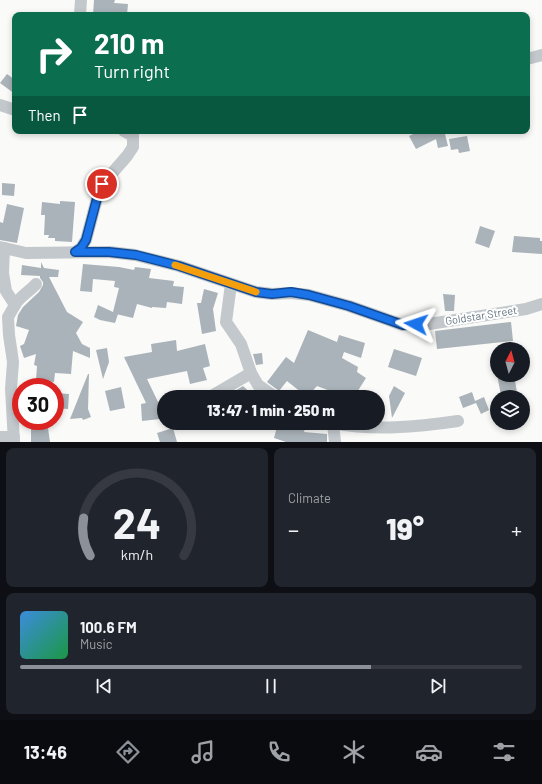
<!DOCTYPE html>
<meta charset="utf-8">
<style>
body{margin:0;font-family:Barlow,sans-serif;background:#20242c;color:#f1f3f6;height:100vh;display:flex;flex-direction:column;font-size:15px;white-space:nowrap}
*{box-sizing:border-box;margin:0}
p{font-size:13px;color:#9ea1a6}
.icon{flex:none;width:22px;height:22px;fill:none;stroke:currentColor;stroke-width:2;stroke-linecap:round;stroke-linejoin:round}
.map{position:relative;height:442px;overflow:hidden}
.details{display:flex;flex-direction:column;gap:6px;padding:6px;background:#0d0f14;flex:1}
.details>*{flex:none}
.hud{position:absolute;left:12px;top:12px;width:518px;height:122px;border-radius:8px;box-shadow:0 2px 6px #0003;background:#0b6e4f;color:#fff;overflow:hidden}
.needle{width:26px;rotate:6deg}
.fabs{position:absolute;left:490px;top:342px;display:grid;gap:8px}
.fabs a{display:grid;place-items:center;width:40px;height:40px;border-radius:50%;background:#171b24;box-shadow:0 2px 6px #0003;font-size:20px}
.speed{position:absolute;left:12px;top:378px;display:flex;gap:8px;font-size:20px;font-weight:700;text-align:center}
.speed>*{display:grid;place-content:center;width:52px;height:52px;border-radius:50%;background:#171b24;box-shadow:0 2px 6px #0003;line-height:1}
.speed .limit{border:6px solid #d22;background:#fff;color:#111}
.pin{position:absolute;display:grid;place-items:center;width:34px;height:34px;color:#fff;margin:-17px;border:2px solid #fff;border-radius:50%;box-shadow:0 1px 4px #0007}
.me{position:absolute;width:44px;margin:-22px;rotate:275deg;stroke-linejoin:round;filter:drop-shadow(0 0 3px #0008)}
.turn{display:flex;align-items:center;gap:14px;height:84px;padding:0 16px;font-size:18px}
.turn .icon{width:52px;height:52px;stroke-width:2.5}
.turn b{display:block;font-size:28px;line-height:34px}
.then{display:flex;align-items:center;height:38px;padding:0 16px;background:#0003;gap:8px;font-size:15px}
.big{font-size:30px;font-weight:800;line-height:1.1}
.details .card{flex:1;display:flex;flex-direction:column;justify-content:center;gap:6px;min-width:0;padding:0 14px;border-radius:8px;background:#20242c}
.details .dial{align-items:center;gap:0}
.dial svg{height:104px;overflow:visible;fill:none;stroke:#363941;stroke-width:7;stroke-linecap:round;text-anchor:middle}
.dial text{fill:#f1f3f6;stroke:none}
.song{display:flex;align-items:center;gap:12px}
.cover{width:48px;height:48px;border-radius:6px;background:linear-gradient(135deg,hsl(210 70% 55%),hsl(140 70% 35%))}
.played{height:4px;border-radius:2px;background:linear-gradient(90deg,#8c9099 70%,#363941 70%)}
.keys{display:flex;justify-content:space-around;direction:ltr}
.heat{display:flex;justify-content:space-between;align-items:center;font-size:22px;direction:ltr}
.details .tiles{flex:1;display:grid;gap:6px;grid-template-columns:1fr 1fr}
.card:last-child{grid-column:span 2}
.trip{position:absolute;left:157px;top:390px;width:228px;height:40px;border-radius:20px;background:#171b24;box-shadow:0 2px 6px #0003;font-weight:800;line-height:40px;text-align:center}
.tab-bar{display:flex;height:64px;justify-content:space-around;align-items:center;background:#090b0e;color:#9ea1a6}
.tab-bar .icon{width:28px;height:28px}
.tab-bar .current{color:#8c9099}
.tab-bar b{font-size:18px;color:#f1f3f6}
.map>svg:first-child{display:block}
.building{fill:#aab3b9}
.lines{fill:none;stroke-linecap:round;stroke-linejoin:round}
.street{stroke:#c3c8cc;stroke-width:12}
.route-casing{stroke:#114b97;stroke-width:10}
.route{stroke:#1a73e8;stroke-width:7}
.slow{stroke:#f59e0b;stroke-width:7}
.labels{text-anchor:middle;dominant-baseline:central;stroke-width:4;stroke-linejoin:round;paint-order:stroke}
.street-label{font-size:11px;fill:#657683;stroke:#fff}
</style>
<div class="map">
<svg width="542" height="442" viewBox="0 0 542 442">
<rect width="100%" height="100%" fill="#fafaf8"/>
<!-- building -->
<g class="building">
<path d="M94 0H115L114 3 128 4 127 15H93Z"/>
<path d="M7 74 15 80V94L0 83Z"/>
<path d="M419 131H451L445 134 448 146 438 148 436 139 416 149 409 136Z"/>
<path d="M467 136 470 151 459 153 458 149 451 150 449 139Z"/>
<path d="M2 183 15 184 14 196 2 195Z"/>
<path d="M60 201 75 202 72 242 55 241V238H48L49 235H44L45 215H41L42 202 60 204Z"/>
<path d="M7 204 24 208 17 243 0 240V222L3 223Z"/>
<path d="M480 226 495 231 489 248 475 243Z"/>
<path d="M514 236 540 238V241H542V254L512 252Z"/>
<path d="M41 262 44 268 59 270 58 277H49L67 312 83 322 76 333 82 344 90 348V358L73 351 71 374 55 373 54 382 36 380 37 366 34 365 36 354 24 358 20 346 24 344 29 330 16 326 18 315 23 307 39 292 43 285V282L40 278V276L21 275 22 265 41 268Z"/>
<path d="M83 264 119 267 134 270 135 267 151 269 149 278 174 281 173 286 184 287 182 304 167 302 166 308 152 307V308L137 304 133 318 116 314H118L115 323 100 320 94 317 98 305 113 312 119 288 114 287 115 281 93 279 92 292 80 291Z"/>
<path d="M204 289 218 293 213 309 216 331 202 334 197 303H201Z"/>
<path d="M443 294 455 295 454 311H445Z"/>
<path d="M511 322 513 341 437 349 435 331Z"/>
<path d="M308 330 337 342 339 335 365 343 361 358 344 352 342 358 358 367 357 372 366 378 354 397H335L338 394 317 386 307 397 287 381 279 391 267 382 286 357 294 363Z"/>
<path d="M176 340 177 351 205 344 210 366 203 368 207 380 190 384 187 371 147 379 159 404 160 419 142 421 141 404 146 403 124 357 152 352 151 344Z"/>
<path d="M107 348 109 362 103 379 96 350Z"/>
<path d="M394 349 422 358 416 376 388 367Z"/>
<path d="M262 353 263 364 256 365 253 354Z"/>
<path d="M88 374H89L88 409 91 417 83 420 82 418 70 419Z"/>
<path d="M497 375H514L517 392 501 395Z"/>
<path d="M243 386 255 397H227L230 394Z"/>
<path d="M394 386 405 393 392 418 389 396Z"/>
<path d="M121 387 125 408 110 411 105 391Z"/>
<path d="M472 392 475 401 484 397 489 410 481 414 476 403 463 408 459 397Z"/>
<path d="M55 393 69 394 68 409 55 408Z"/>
<path d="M31 421H47L50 442H31Z"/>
<path d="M278 423H289L305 428 304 432 327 434V442H286L274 438Z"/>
<path d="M173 428 177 442H160L157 433Z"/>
</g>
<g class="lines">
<!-- street -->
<g class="street">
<path d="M80 15 81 0"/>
<path d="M527 59 542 55"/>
<path d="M0 105 15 110"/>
<path d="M0 247 26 253 109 252 135 255 179 266 256 292 272 294 291 293 309 295 349 306 403 325 429 324 526 309 542 304"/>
<path d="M4 248 3 273 6 291 15 305 8 317 9 335 13 362 11 389 14 442"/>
<path d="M75 252 81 248 86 240 100 187 127 156 133 147V136L124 131"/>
<path d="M231 284 226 322 241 344 251 373 258 385 275 397"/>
<path d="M15 305C18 298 30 291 36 284"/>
<path d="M210 397 251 373"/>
<path d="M333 423C374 431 417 427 458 421"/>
<path d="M333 423 335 442"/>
<path d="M0 437H14"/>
</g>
</g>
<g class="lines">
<defs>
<path id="route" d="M102 184 100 187 86 240 81 248 75 252H109L136 255 179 266 256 292 272 294 291 292 309 295 349 306 403 325 416 324"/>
</defs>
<!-- route casing -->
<use href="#route" class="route-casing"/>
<!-- route -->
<use href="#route" class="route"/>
<!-- slow -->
<path class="slow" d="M175 265 256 292"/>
</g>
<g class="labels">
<!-- street labels -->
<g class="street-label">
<text transform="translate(481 315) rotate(-9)">Goldstar Street</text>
</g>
</g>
</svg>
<div class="fabs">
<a><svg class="needle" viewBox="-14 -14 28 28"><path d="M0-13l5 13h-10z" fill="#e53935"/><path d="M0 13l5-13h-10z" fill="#9ea1a6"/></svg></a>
<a><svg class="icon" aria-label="layers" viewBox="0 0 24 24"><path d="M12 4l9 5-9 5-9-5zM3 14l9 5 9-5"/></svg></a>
</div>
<div class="speed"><div class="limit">30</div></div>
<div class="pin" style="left:102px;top:184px;background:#d93025"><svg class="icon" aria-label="arrive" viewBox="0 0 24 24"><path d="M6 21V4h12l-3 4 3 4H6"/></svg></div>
<svg class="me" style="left:416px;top:324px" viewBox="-20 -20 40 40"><path d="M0-17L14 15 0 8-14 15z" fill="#1a73e8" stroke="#fff" stroke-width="4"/></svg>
<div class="trip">13:47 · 1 min · 250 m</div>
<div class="hud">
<div class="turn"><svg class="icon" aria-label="right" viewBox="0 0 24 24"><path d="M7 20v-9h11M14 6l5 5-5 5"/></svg><div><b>210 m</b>Turn right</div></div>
<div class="then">Then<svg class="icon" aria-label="arrive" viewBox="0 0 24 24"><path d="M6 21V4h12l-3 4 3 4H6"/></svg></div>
</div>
</div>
<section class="details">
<div class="tiles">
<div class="card dial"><svg viewBox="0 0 100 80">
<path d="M14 69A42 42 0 1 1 86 69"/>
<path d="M14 69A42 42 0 0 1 9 40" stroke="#8c9099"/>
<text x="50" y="56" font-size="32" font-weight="700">24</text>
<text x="50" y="72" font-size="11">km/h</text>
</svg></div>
<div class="card"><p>Climate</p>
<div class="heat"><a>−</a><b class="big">19°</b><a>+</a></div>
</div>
<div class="card">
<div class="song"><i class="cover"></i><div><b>100.6 FM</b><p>Music</p></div></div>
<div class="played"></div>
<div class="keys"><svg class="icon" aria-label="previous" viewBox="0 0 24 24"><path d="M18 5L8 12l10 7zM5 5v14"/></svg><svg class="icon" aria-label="pause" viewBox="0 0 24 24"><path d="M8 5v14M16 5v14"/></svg><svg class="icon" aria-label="next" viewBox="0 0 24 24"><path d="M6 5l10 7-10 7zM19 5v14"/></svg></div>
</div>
</div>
</section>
<nav class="tab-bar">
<b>13:46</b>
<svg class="icon current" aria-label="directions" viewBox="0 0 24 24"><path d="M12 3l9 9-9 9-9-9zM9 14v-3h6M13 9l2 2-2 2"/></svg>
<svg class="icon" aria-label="music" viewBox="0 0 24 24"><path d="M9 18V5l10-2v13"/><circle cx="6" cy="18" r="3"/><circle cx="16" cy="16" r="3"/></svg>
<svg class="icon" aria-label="phone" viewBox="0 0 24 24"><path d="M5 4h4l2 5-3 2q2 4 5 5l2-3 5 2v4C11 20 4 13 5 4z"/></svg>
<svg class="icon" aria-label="climate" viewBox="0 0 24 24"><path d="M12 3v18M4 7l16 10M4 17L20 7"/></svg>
<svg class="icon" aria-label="car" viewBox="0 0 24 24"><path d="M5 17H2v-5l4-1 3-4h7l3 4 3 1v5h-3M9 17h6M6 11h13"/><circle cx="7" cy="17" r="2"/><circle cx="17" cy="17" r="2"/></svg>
<svg class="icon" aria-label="filters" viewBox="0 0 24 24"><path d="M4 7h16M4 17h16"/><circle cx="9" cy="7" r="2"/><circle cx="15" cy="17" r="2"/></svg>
</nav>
